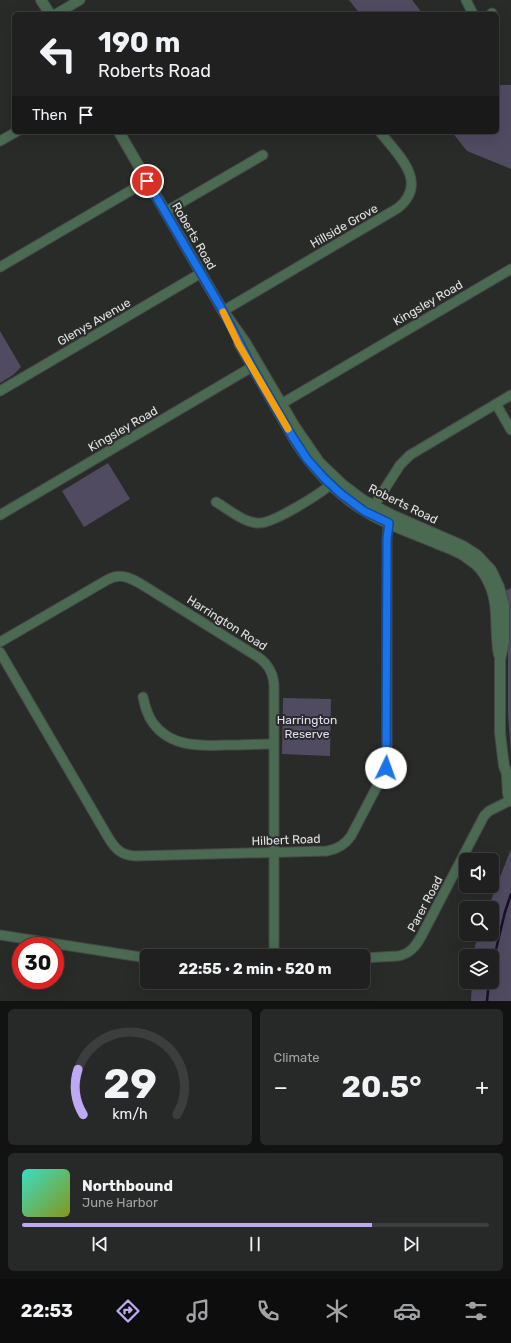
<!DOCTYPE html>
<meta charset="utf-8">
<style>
body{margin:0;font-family:Rubik,sans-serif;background:#272828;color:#f1f3f6;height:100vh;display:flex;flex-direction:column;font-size:15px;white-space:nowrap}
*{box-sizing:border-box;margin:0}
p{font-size:13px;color:#a1a3a4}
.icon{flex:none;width:22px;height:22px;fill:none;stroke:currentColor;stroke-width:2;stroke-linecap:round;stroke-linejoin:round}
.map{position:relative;height:1001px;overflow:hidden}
.panel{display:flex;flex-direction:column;gap:8px;padding:8px;background:#111211;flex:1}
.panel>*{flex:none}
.hud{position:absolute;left:12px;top:12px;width:487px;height:122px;border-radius:6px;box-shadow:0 4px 16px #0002,0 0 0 1px #3c3e3d;background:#1f201f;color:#f1f3f6;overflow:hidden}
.tools{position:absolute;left:459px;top:853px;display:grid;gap:8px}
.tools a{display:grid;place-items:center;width:40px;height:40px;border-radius:6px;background:#1f201f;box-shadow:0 4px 16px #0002,0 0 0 1px #3c3e3d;font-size:20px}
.speed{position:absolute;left:12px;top:937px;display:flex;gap:8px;font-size:20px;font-weight:700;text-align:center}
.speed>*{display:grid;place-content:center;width:52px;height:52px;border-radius:50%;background:#1f201f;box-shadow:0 4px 16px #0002,0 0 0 1px #3c3e3d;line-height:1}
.speed .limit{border:6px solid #d22;background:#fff;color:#111}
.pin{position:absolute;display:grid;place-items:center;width:34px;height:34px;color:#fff;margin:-17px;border:2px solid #fff;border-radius:50%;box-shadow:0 1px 4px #0007}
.me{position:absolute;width:44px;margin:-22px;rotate:3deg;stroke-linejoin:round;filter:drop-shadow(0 0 3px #0008)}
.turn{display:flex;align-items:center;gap:14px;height:84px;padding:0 20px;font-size:18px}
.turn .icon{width:52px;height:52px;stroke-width:2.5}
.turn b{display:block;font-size:28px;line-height:34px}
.then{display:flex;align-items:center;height:38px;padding:0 20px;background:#0003;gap:8px;font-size:15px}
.big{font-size:30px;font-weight:700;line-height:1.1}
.panel .tile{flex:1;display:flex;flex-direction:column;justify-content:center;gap:6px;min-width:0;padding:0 14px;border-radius:6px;background:#272828}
.panel .dial{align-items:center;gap:0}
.dial svg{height:104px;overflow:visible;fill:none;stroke:#3c3e3d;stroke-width:7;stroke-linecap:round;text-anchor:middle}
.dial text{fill:#f1f3f6;stroke:none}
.song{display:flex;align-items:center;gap:12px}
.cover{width:48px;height:48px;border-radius:6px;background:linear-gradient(135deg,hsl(170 70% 55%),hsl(70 70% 35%))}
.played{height:4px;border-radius:2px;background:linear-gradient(90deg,#bfa9f4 75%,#3c3e3d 75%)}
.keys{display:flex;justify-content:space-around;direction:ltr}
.heat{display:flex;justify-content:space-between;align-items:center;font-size:22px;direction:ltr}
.panel .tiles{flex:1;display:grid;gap:8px;grid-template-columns:1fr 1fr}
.tile:last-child{grid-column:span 2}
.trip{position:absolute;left:140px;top:949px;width:230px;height:40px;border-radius:6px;background:#1f201f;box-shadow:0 4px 16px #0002,0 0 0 1px #3c3e3d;font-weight:700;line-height:40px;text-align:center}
.dock{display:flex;height:64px;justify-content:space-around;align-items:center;background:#0c0d0c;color:#a1a3a4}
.dock .icon{width:28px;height:28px}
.dock .selected{color:#bfa9f4}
.dock b{font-size:18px;color:#f1f3f6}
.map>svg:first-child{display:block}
.green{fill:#514b62}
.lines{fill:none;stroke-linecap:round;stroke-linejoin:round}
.stream{stroke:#190f2c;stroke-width:2.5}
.minor-casing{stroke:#474947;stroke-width:11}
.tertiary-casing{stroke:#474947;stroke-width:12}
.minor{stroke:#4a6a52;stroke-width:9}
.tertiary{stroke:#4a6a52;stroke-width:10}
.route-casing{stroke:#114b97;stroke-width:10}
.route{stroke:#1a73e8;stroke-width:7}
.slow{stroke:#f59e0b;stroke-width:7}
.labels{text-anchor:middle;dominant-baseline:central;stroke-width:4;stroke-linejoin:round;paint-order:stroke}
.street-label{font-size:12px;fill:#e2e4e3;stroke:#292b29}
.park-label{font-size:12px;fill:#e4ddf7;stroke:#292b29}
</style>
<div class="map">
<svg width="511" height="1001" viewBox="0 0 511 1001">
<rect width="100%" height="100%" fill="#292b29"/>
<!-- green -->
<g class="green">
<path d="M349 0H412L423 14H360Z"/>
<path d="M497 85H511V169L467 151 452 132H497Z"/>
<path d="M0 331 21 367 13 375 0 383Z"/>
<path d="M108 463 130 499 84 527 62 491Z"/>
<path d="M511 588V754L508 715V608L505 591Z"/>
<path d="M283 698 331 699 330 756 282 754Z"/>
<path d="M511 849V1001H471L472 982H492V956H474L475 946 479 934H492V908H488Z"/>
</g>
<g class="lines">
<!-- stream -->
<g class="stream">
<path d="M492 966 505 912 511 894"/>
<path d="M487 1001 489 982"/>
</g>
<defs>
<g id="minor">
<path d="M466 0 473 14"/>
<path d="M56 14 80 0"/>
<path d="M491 14 492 13"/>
<path d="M0 141 16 132"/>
<path d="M165 212 263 155"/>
<path d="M0 267 147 181"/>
<path d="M223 311 398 208C430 182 397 154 380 132"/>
<path d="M0 391 201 273"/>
<path d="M496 404 511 430"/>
<path d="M276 407 511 269"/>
<path d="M216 502C228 509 243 522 257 523 272 525 323 492 335 481"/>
<path d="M370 512 400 465 410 455 511 395"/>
<path d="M0 515 257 364"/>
<path d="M0 642 107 580C120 573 129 577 141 584L258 657C268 664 273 672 274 685V956"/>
<path d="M0 652 108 837C115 849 121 855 135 856L327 851C338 849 345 845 351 836L384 773 387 764V539L388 527 391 518"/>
<path d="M143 697C145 706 147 715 153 723 171 748 202 746 230 745 244 745 259 744 273 744"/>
<path d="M0 935 147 958"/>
<path d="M363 958 398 956C410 954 416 946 422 935L484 816 489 811 511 800"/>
</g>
<g id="tertiary">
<path d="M41 0 50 14"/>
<path d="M119 132 223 311 245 342 295 427 319 462 343 485 363 500 392 515 463 546 477 555 491 570 499 587 504 605V641L500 660V733L504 766 511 784"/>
<path d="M239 343 297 444C315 471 336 493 363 510 386 525 413 533 438 544 449 548 461 552 470 560 478 565 485 574 489 583 500 606 494 631 499 655"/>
<path d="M507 777 508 794 511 801"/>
</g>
</defs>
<!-- minor casing -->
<use href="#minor" class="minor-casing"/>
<!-- tertiary casing -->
<use href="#tertiary" class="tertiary-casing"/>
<!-- minor -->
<use href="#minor" class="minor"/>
<!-- tertiary -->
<use href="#tertiary" class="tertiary"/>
</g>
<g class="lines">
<defs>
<path id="route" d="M147 181 223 311 252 367 292 436 307 459 324 478 340 493 364 511 389 523 387 539 386 768"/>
</defs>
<!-- route casing -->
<use href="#route" class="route-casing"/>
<!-- route -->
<use href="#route" class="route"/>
<!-- slow -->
<path class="slow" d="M223 312 239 345 288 429"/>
</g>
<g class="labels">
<!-- street labels -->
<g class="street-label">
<text transform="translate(344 226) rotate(-30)">Hillside Grove</text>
<text transform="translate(194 236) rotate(60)">Roberts Road</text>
<text transform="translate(428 303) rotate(-30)">Kingsley Road</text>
<text transform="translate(94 322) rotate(-30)">Glenys Avenue</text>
<text transform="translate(123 429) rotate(-30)">Kingsley Road</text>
<text transform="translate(403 504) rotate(26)">Roberts Road</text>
<text transform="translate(227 623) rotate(32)">Harrington Road</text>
<text transform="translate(286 840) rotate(-2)">Hilbert Road</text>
<text transform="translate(425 904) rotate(-62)">Parer Road</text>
</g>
<!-- park labels -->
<g class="park-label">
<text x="307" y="720">Harrington<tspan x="307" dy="14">Reserve</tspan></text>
</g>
</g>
</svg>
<div class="tools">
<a><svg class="icon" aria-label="sound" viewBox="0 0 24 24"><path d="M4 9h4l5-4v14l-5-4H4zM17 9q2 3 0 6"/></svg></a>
<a><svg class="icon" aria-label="search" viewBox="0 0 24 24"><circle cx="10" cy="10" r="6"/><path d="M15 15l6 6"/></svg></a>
<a><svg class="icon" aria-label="layers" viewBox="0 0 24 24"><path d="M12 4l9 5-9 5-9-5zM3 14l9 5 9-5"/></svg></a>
</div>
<div class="speed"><div class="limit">30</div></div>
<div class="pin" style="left:147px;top:181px;background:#d93025"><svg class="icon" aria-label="arrive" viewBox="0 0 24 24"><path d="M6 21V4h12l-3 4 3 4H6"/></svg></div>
<svg class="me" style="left:386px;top:768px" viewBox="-20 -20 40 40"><circle r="19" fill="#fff"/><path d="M0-13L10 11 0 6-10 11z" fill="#1a73e8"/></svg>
<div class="trip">22:55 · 2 min · 520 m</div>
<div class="hud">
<div class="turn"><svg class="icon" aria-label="left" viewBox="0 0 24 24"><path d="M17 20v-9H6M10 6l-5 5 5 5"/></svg><div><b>190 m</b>Roberts Road</div></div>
<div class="then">Then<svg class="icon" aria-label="arrive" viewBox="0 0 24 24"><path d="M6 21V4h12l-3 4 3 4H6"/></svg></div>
</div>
</div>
<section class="panel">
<div class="tiles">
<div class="tile dial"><svg viewBox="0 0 100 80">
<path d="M14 69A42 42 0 1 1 86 69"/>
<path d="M14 69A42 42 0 0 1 10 34" stroke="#bfa9f4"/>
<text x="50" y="56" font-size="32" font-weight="700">29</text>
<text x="50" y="72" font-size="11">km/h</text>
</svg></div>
<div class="tile"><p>Climate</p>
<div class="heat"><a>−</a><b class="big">20.5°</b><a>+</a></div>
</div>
<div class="tile">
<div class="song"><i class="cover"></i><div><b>Northbound</b><p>June Harbor</p></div></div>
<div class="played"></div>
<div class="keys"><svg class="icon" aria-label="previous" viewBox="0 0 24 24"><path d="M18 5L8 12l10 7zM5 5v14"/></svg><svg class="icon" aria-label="pause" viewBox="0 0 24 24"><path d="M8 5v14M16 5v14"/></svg><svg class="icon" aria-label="next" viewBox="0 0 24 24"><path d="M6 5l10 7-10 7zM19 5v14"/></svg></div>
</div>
</div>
</section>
<nav class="dock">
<b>22:53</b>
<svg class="icon selected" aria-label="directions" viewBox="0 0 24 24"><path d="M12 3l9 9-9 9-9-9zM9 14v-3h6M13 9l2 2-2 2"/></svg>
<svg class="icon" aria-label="music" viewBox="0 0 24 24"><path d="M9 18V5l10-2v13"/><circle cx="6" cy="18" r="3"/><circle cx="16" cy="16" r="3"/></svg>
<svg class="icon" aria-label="phone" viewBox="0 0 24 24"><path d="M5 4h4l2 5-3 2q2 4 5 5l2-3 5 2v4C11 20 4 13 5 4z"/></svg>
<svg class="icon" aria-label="climate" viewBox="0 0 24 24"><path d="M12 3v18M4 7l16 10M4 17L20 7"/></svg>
<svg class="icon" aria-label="car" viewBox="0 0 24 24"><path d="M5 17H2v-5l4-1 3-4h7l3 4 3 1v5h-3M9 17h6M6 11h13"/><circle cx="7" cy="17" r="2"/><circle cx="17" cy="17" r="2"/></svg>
<svg class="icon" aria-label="filters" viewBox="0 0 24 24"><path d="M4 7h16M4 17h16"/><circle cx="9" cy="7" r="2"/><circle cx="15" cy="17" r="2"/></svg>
</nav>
